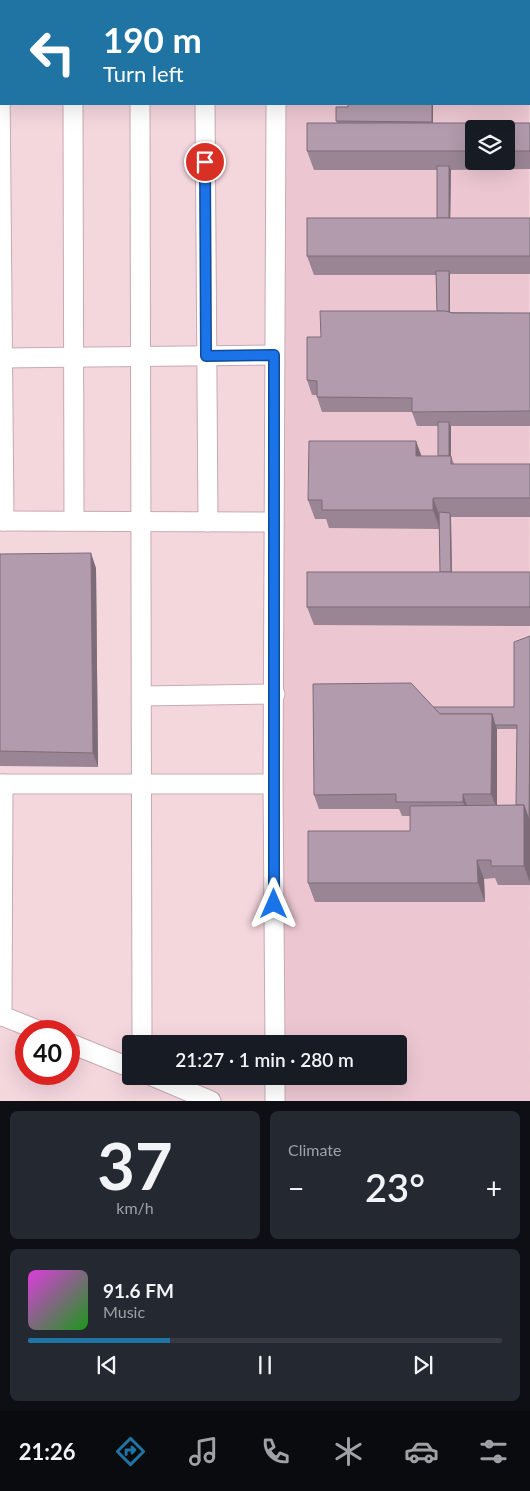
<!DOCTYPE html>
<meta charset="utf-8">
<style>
body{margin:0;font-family:Lato,sans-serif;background:#242831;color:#f1f3f6;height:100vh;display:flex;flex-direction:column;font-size:19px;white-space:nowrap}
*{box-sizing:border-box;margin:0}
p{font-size:16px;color:#9ea1a6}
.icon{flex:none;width:28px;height:28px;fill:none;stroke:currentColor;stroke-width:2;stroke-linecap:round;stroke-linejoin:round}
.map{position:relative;height:1101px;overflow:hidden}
.sheet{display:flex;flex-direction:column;gap:10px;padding:10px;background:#0d0f14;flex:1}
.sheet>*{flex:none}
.banner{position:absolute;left:0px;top:0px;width:530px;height:105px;box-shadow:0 5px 20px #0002;background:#1f74a4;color:#fff;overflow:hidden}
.controls{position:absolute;left:465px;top:120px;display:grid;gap:10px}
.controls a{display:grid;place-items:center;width:50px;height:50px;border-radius:5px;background:#171b24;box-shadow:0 5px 20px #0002;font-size:25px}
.speed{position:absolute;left:15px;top:1020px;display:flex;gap:10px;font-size:25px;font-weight:700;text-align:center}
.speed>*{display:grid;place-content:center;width:65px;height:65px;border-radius:50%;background:#171b24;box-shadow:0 5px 20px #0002;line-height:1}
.speed .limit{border:8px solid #d22;background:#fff;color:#111}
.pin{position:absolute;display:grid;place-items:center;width:42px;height:42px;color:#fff;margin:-21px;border:2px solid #fff;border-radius:50%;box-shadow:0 1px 5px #0007}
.me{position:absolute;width:55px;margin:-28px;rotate:0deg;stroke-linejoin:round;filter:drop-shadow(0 0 4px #0008)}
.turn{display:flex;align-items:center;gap:18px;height:105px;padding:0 20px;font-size:22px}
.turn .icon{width:65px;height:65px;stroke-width:2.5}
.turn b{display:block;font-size:35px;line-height:42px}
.big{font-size:38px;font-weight:600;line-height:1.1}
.sheet .tile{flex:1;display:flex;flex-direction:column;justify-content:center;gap:8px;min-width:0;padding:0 18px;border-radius:8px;background:#242831}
.sheet .dial{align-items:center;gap:0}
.dial b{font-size:65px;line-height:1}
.song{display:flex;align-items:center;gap:15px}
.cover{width:60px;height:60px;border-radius:8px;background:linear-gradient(135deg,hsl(300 70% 55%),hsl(120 70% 35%))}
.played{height:5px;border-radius:2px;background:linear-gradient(90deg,#1f74a4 30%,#363941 30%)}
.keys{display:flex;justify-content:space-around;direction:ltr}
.heat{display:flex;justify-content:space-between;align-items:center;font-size:28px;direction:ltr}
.sheet .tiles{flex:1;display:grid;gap:10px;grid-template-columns:1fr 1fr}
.tile:last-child{grid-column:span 2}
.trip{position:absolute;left:122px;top:1035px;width:285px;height:50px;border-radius:5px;background:#171b24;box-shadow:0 5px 20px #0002;font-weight:600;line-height:50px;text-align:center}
.tab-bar{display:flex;height:80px;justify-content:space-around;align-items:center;background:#090b0e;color:#9ea1a6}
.tab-bar .icon{width:35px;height:35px}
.tab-bar .on{color:#1f74a4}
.tab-bar b{font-size:22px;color:#f1f3f6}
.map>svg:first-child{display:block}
.built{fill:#ecc7d1;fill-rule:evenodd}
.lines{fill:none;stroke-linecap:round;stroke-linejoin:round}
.minor-casing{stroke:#c7aab2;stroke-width:21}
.minor{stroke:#fff;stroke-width:19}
.wall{fill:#998594;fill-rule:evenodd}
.shaded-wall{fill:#7d6c78}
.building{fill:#b29bac;stroke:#7d6c78}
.route-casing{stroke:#114b97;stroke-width:12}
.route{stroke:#1a73e8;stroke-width:9}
</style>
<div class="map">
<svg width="530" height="1101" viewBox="0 0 530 1101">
<rect width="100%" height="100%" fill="#f4d6dd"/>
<!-- built -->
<path class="built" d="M529 94 530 1101H286L282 1100V1076H399V1044H282L283 104H529ZM474 129H506V161H474Z"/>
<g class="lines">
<defs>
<g id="minor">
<path d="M275 0V1"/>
<path d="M0 38 1 39"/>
<path d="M0 84 4 521"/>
<path d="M529 87H530"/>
<path d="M73 104 74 521"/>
<path d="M140 104 142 1044"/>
<path d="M205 104 208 522"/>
<path d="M0 358 274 355"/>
<path d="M0 521 274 522"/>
<path d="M142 696 275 694"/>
<path d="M0 784H273"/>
<path d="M0 1015 40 1031"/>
<path d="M2 1016 3 784"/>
<path d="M69 1043 131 1068"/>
<path d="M275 1044 273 784 276 104"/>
<path d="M152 1076 211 1101"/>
<path d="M275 1076V1101"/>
</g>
</defs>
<!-- minor casing -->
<use href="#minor" class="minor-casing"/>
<!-- minor -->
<use href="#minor" class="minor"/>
</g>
<!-- wall -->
<g class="wall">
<path d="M348 104H433V123H530V169L451 170 450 218H530V274H450V312L530 313V426H451V456L454 464H530V517H451L452 572H530V626L314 625 307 607 440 572 439 529 329 528 326 519H315L308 500 422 456H438V426H417L412 412H322L317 397V395H312L307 380 321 337 437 311 436 275H314L307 256 437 218V170H314L307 151 337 123 336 121 348 107ZM474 129H506V161H474Z"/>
<path d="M0 554 96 568 98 767 0 766Z"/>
<path d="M530 636V885H498L495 878 484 879 485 902H315L308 883 410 831V816H402L399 809H319L314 795 433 707H514ZM497 729H517L516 805H497Z"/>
</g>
<!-- shaded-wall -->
<g class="shaded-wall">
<path d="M432 104H433V127L432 122Z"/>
<path d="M449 166 451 170 450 236 449 232Z"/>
<path d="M449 271 450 275V326L449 321Z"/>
<path d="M449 422 451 427V475L449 471Z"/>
<path d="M416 441 423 460 416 456Z"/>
<path d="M433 498 440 517V529L433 510Z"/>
<path d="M450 513 451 517 452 591 451 587Z"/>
<path d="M91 553 96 568 98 767 93 753Z"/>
<path d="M492 714 497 729V809L491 794Z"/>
<path d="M530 719V883L524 866V805Z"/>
<path d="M463 794 468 809V816L463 802Z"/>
<path d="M477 860 484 879 485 902 478 883Z"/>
</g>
<!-- building -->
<g class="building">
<path d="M348 104H432V122L336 121V107H348Z"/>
<path d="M307 123H530V151H506V129H474V151H307Z"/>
<rect x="437" y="166" width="12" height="52"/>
<rect x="307" y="218" width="223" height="38"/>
<path d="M436 271H449V312L437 311Z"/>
<path d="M320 311H445L453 313H530V411L412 412V398L317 397V381L307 380V337H321Z"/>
<rect x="438" y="422" width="11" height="34"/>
<path d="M309 441H416V456H451V464H530V498H433V510H322V500H308Z"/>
<path d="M439 512 450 513 451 572H440Z"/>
<path d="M91 553 93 753 0 751V554Z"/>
<rect x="307" y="572" width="223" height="35"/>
<path d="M530 636V719L529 820 524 805H516L517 725H495L492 714H440L433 707H514V642Z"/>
<path d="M411 683 440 714H492L491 794H463V802H396V794L314 795 313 684Z"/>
<path d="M524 805V866H491V860H477L478 883H308V831H410V806Z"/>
</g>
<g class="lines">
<defs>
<path id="route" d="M205 162 206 356 274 355V904"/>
</defs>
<!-- route casing -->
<use href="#route" class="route-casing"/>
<!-- route -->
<use href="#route" class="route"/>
</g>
</svg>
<div class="controls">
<a><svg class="icon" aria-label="layers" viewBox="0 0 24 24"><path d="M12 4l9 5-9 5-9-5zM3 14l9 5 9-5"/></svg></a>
</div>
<div class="speed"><div class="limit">40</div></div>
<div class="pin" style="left:205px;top:162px;background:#d93025"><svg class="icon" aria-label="arrive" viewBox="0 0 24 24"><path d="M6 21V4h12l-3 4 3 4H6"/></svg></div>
<svg class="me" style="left:274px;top:904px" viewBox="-20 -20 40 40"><path d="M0-17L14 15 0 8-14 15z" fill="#1a73e8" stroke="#fff" stroke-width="4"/></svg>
<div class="trip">21:27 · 1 min · 280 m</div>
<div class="banner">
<div class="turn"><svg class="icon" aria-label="left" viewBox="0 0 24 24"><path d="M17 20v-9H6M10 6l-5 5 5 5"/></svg><div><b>190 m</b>Turn left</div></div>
</div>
</div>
<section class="sheet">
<div class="tiles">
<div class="tile dial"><b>37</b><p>km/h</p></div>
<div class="tile"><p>Climate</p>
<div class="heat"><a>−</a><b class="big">23°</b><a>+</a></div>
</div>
<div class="tile">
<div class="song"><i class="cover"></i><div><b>91.6 FM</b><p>Music</p></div></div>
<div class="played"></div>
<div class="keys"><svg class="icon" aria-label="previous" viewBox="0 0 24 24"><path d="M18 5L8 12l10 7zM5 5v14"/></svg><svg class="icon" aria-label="pause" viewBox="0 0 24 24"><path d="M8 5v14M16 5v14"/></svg><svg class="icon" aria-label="next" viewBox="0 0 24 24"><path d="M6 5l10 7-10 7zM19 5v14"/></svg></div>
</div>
</div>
</section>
<nav class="tab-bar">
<b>21:26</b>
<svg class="icon on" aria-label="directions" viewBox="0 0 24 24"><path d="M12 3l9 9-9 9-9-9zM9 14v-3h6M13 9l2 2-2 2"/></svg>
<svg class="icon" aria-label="music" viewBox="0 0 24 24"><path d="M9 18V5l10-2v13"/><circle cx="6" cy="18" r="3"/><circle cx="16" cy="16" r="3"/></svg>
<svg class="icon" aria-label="phone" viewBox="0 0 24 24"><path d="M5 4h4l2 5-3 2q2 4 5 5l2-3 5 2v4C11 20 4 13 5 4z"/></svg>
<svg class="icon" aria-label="climate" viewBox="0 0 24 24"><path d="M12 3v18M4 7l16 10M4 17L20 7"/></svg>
<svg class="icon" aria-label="car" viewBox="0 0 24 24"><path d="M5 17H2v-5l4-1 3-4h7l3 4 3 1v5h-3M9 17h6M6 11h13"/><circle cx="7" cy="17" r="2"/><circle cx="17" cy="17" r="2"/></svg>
<svg class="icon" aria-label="filters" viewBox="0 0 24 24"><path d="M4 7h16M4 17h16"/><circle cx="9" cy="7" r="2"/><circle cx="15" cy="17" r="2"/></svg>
</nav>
